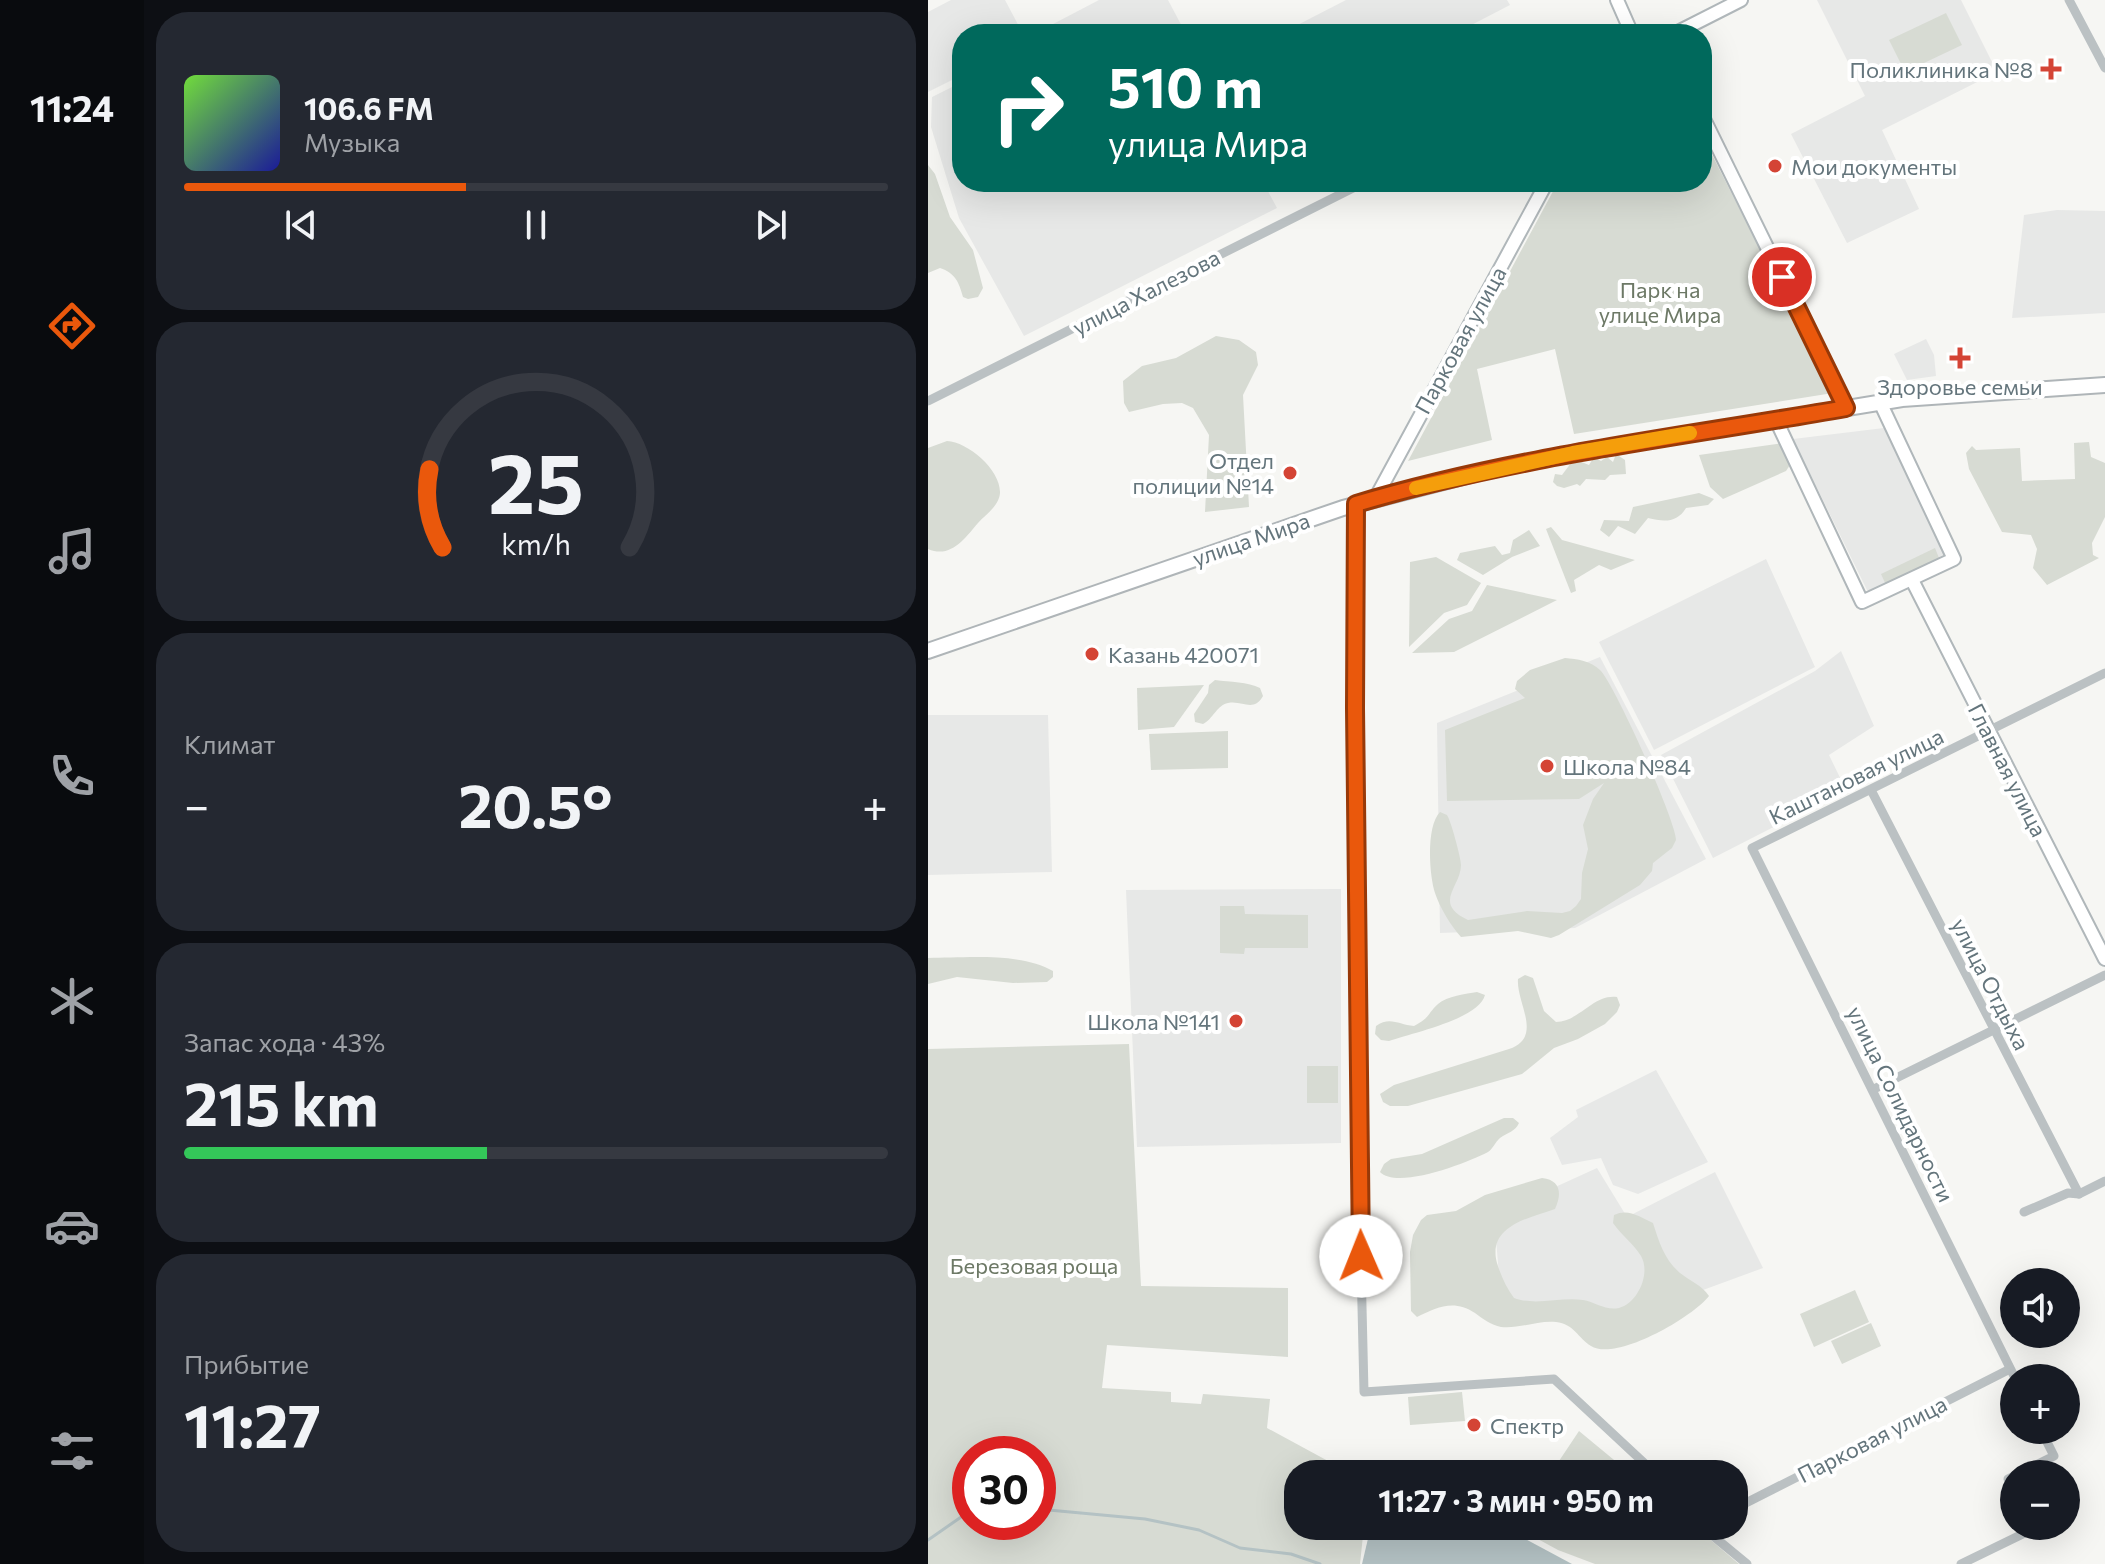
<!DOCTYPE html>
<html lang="ru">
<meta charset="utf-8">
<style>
body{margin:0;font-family:Commissioner,sans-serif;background:#242831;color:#f1f3f6;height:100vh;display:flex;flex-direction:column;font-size:30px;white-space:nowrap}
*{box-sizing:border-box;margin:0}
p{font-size:26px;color:#9ea1a6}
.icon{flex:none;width:44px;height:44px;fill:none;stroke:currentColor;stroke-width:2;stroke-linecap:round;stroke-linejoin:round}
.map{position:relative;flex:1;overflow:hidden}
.details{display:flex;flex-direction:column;gap:12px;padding:12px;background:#0d0f14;width:784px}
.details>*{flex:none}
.top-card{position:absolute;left:24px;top:24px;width:760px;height:168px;border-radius:32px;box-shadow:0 8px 32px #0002;background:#00695c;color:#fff;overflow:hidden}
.tools{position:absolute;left:1072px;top:1268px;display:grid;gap:16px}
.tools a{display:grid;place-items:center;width:80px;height:80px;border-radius:50%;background:#171b24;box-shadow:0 8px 32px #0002;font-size:40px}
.speed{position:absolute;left:24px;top:1436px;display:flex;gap:16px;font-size:40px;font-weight:700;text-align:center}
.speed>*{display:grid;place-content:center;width:104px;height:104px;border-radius:50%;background:#171b24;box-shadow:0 8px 32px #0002;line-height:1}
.speed .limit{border:12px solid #d22;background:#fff;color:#111}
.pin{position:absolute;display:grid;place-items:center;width:68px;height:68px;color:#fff;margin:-34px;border:4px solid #fff;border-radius:50%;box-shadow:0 2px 8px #0007}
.me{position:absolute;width:88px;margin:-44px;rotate:359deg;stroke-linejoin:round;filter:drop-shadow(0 0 6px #0008)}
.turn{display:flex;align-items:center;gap:28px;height:168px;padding:0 24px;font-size:36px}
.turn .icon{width:104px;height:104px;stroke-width:2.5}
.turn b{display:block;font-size:56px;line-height:68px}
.big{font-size:60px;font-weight:700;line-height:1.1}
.details .card{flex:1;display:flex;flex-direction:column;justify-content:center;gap:12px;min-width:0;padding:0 28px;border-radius:32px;background:#242831}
.details .dial{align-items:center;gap:0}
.dial svg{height:208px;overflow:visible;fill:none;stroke:#363941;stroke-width:7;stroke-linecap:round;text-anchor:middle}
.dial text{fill:#f1f3f6;stroke:none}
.song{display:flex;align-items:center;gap:24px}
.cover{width:96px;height:96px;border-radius:12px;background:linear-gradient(135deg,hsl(100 70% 55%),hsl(240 70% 35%))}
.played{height:8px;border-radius:4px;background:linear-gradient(90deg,#ea580c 40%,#363941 40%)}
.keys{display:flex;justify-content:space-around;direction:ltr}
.heat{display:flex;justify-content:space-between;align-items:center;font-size:44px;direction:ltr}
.charge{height:12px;border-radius:6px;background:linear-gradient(90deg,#34c759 43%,#363941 0)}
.trip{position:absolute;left:356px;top:1460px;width:464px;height:80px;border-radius:32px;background:#171b24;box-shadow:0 8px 32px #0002;font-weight:700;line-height:80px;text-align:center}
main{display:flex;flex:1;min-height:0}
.menu{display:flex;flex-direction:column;width:144px;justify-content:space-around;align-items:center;background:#090b0e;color:#9ea1a6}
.menu .icon{width:56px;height:56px}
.menu .current{color:#ea580c}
.menu b{font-size:36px;color:#f1f3f6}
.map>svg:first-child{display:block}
.built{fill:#e7e8e7}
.green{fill:#d7dbd3;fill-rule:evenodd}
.water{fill:#b4c2c4}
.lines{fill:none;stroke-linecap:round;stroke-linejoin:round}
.stream{stroke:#b4c2c4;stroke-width:3}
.secondary-casing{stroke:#b0b7ba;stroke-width:16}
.primary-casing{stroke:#afb5b8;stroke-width:18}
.street{stroke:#bbc1c3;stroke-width:9}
.secondary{stroke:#fff;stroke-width:12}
.primary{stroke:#fff;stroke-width:14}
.route-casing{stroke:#983908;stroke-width:20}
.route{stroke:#ea580c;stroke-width:14}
.slow{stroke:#f59e0b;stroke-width:14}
.poi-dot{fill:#d44435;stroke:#fff;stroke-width:3}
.labels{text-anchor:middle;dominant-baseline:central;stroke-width:8;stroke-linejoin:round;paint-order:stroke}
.poi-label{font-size:22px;fill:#64757c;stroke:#fff;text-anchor:start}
.park-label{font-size:22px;fill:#6d7966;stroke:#fff}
.street-label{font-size:22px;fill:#64757c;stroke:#fff}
</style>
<main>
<nav class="menu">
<b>11:24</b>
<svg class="icon current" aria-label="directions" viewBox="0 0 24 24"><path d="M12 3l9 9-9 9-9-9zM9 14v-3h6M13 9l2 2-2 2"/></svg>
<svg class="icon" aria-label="music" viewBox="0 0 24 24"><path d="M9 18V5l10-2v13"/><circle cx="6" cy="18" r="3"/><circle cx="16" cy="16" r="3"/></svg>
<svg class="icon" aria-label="phone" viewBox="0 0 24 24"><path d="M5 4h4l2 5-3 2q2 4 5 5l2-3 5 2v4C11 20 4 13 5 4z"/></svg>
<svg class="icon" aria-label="climate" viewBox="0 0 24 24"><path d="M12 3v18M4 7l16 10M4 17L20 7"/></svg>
<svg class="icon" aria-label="car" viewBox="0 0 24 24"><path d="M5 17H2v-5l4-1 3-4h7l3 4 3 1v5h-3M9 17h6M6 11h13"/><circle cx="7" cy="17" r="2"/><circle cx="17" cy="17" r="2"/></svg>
<svg class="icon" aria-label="filters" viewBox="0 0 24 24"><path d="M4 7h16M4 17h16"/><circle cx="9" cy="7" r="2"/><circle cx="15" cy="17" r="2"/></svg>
</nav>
<section class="details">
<div class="card">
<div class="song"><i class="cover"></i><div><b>106.6 FM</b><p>Музыка</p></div></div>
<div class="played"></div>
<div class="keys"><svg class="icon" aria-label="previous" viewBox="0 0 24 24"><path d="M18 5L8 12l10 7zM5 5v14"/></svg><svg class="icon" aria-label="pause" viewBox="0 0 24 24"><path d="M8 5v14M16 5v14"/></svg><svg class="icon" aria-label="next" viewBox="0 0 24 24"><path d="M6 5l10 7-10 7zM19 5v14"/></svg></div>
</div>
<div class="card dial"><svg viewBox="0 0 100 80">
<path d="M14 69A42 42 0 1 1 86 69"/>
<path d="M14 69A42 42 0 0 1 9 39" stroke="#ea580c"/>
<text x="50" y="56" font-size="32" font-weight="700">25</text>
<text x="50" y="72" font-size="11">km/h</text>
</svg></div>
<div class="card"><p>Климат</p>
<div class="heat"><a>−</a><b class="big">20.5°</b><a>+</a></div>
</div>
<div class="card"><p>Запас хода · 43%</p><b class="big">215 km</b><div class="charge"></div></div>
<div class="card"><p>Прибытие</p><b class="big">11:27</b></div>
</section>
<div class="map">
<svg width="1177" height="1564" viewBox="0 0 1177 1564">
<rect width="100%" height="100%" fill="#f6f6f3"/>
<!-- built -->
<g class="built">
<path d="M23 0H77L95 34H34V75L0 92V12Z"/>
<path d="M171 0H240L258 34H106Z"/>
<path d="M418 0H579L582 5 526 34H352Z"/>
<path d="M889 0H1033L1069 72 954 130 991 209 919 243 863 134 937 96Z"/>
<path d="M34 82V182H335L349 208 96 336 31 218 3 127 4 97Z"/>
<path d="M1129 210 1177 211V313L1084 318 1096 215Z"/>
<path d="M998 339 1006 355 1008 376 979 380 966 354Z"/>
<path d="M956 428 1015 544 1017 554 947 591 939 590 865 439Z"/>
<path d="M838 559 887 667 726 750 671 642Z"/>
<path d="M913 651 946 726 901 755 918 790 785 858 733 755 887 671Z"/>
<path d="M672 657 778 859 647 928 512 933 509 723Z"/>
<path d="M0 715H120L124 872 0 875Z"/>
<path d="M413 889V1143L209 1147 198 890Z"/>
<path d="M728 1070 780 1162 710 1194 685 1185 673 1158 634 1165 622 1138 650 1117 648 1110Z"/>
<path d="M669 1168 699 1217 787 1172 835 1268 726 1308 575 1324 566 1215Z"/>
</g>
<!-- green -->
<g class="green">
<path d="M1018 13 1034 45 977 72 961 40Z"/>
<path d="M774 135 905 393 646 434 627 349 549 369 564 440 480 461 630 182H774Z"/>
<path d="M0 165 7 174 22 217 45 250 55 288 50 297 40 299 35 297C31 282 27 273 12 268L0 273Z"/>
<path d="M288 336 311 340 328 352 330 365 315 395 321 507 277 512 281 435 265 408 254 403 235 404 201 412 196 403 195 381 214 366 248 358Z"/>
<path d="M19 441C40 442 73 470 72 493 71 506 58 514 50 523 37 538 23 559 0 549V448Z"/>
<path d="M1161 442 1163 457 1177 463V517L1164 543 1165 555 1171 558 1119 585 1105 568 1109 549 1103 535 1074 532 1041 469 1038 453 1044 446 1048 450 1092 448 1094 481 1147 479 1146 443Z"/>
<path d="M855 443 864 462 858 471 795 499 782 487 771 455Z"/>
<path d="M688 454 697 460 698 474 682 475 677 480 658 479 652 486 649 484 636 488 629 486 625 482 627 474 634 475 646 459 661 465 666 457 673 461 679 457 685 462Z"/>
<path d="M771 493 786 499 780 505 758 508C749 523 736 522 720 518L707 534 690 526 681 537 672 530 676 520 701 521 705 507Z"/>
<path d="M623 527 634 540 707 560 683 570 671 565 646 580 648 591 643 593 618 529Z"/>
<path d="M601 530 612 546 584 557 555 575 529 560 532 553 567 546 574 555 582 553 585 540Z"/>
<path d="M1007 548 1011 558 958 585 953 574Z"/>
<path d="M508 557 553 583 539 605 516 613 481 647 482 562Z"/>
<path d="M559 585 629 600 526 652 484 653 521 619 544 611Z"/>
<path d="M637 658C649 659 663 661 672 670 686 683 748 821 748 840L744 848 725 863 724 871 712 885 631 935 623 938 590 931 533 937C523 926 512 908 507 893 501 875 498 826 512 812L519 815C523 821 533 858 533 865 533 887 504 903 540 920L599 911 634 913 642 911 648 906 653 899 654 873 660 849 655 825 665 799 676 783 651 799 519 801 517 730 597 698 587 689 589 681 602 670Z"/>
<path d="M287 680C302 682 320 682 332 688L335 696C325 713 315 700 300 703 289 705 285 719 275 724L267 722 266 714 280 693 281 685Z"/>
<path d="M276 685 246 727 210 730 209 688Z"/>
<path d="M300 731V768L223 770 221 734Z"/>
<path d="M292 906H316L317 914 380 915V948H317L316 954 292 953Z"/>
<path d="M0 958C36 958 93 952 125 971V977L119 982 85 983 29 977 0 984Z"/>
<path d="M597 975 605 978 616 1011 628 1022C651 1022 665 994 689 997L692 1005 689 1012 677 1024 650 1039 626 1048 594 1074 480 1106H462L455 1102 452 1094 466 1085 581 1049C616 1037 588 1003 590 979Z"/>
<path d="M549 992 557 995C551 1019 484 1033 461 1041L453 1040 447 1034 448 1026C462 1016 471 1025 486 1026 503 1017 499 1014 510 1004 519 996 538 994 549 992Z"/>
<path d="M201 1044 213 1286 360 1288V1357L179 1345 174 1388 243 1392V1402L273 1404 275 1394 342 1399 339 1428 424 1474H370V1526H436L432 1564H0V1049ZM42 1454H110V1522H42Z"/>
<rect x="379" y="1066" width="31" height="37"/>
<path d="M576 1118H585L591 1123C587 1132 580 1132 572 1138 567 1142 565 1149 560 1152 539 1163 469 1190 452 1172L456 1164 463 1159 494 1154Z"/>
<path d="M614 1178C633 1180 634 1194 627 1209 601 1218 559 1226 569 1263 573 1276 578 1287 586 1298 607 1306 632 1297 655 1300 667 1302 678 1311 691 1308 710 1303 723 1273 713 1256 706 1244 693 1235 685 1223L686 1215C700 1208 712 1217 725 1223 731 1242 736 1259 752 1273 762 1281 774 1285 781 1296 765 1317 688 1362 663 1346 650 1338 646 1324 628 1322 611 1320 591 1329 573 1327 563 1325 555 1319 547 1313 526 1299 509 1307 489 1317L483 1311 482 1252 485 1235 493 1220 499 1215 528 1211 557 1195Z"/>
<path d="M927 1290 941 1322 886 1347 872 1314Z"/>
<path d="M943 1323 953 1346 914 1364 903 1341Z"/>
<path d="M534 1392 537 1421 482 1425 480 1397Z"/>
<path d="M651 1431 703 1474H551V1469L627 1467Z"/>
<path d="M586 1526H766L811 1564H667L630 1550Z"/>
</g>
<!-- water -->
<path class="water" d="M443 1526H573L644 1564H434Z"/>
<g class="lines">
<!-- stream -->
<g class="stream">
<path d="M110 1509 217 1519 271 1530 312 1548 363 1554 392 1564"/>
<path d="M0 1540 36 1515 42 1514"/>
</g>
<defs>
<g id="secondary">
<path d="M689 0 704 34"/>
<path d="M746 34 813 0"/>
<path d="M774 115 918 408"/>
<path d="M848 420 934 602 1026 559 952 402"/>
<path d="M447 499 619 182"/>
<path d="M984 580 1177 959"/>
</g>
<path id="primary" d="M0 651 415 508 550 473 645 453 974 399 1177 385"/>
</defs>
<!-- secondary casing -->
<use href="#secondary" class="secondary-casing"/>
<!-- primary casing -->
<use href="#primary" class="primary-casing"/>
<!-- street -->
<g class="street">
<path d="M1141 0 1177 68"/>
<path d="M0 401 437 182"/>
<path d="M428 504 432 1221 436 1392 626 1379 728 1474"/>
<path d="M943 790 1151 1194"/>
<path d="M946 1089 1177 975"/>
<path d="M1096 1212 1140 1193 1151 1194 1177 1181"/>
<path d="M1087 1378 824 848 1177 673"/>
<path d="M1090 1474 1126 1456 1113 1430"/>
<path d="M1086 1476 1080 1479 1086 1490"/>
<path d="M806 1509 1082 1369"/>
<path d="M773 1526 819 1564"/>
<path d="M1033 1564 1107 1528 1105 1526"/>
</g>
<!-- secondary -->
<use href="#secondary" class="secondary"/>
<!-- primary -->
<use href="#primary" class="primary"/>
</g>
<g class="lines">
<defs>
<path id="route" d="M433 1256 427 708 428 504C588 456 754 437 918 408L854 277"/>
</defs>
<!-- route casing -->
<use href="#route" class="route-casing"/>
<!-- route -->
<use href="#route" class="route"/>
<!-- slow -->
<path class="slow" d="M488 488 645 453 762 433"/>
</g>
<!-- markers -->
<g class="poi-dot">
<path d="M1119 57h8v8h8v8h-8v8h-8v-8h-8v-8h8z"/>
<circle cx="847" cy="166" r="8"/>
<path d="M1028 346h8v8h8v8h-8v8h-8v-8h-8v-8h8z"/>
<circle cx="362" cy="473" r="8"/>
<circle cx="164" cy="654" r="8"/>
<circle cx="619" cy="766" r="8"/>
<circle cx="308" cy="1021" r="8"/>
<circle cx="546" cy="1425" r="8"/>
</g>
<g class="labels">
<!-- poi labels -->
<g class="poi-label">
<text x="1105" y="69" text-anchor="end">Поликлиника №8</text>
<text x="863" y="166">Мои документы</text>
<text x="1032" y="386" text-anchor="middle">Здоровье семьи</text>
<text x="346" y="460" text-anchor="end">Отдел<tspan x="346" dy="25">полиции №14</tspan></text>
<text x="180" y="654">Казань 420071</text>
<text x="635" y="766">Школа №84</text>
<text x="292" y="1021" text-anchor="end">Школа №141</text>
<text x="562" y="1425">Спектр</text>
</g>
<!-- park labels -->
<g class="park-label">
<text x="732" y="289">Парк на<tspan x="732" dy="25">улице Мира</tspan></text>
<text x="106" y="1265">Березовая роща</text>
</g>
<!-- street labels -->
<g class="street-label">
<text transform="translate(218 292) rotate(-27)">улица Халезова</text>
<text transform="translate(532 340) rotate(-61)">Парковая улица</text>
<text transform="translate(323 539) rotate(-19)">улица Мира</text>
<text transform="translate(1080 770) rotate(63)">Главная улица</text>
<text transform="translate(928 776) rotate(-26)">Каштановая улица</text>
<text transform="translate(1063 984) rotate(63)">улица Отдыха</text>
<text transform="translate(973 1104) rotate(64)">улица Солидарности</text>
<text transform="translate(944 1439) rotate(-27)">Парковая улица</text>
</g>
</g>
</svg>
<div class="tools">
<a><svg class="icon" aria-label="sound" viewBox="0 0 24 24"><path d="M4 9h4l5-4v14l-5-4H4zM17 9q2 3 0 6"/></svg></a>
<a>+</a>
<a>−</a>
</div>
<div class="speed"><div class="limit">30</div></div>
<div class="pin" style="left:854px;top:277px;background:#d93025"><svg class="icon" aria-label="arrive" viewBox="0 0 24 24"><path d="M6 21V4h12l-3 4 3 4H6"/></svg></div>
<svg class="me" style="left:433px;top:1256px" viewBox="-20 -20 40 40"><circle r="19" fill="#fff"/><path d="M0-13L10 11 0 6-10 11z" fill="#ea580c"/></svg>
<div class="trip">11:27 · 3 мин · 950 m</div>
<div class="top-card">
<div class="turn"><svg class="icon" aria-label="right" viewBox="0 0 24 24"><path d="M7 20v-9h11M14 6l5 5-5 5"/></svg><div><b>510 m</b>улица Мира</div></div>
</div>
</div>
</main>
